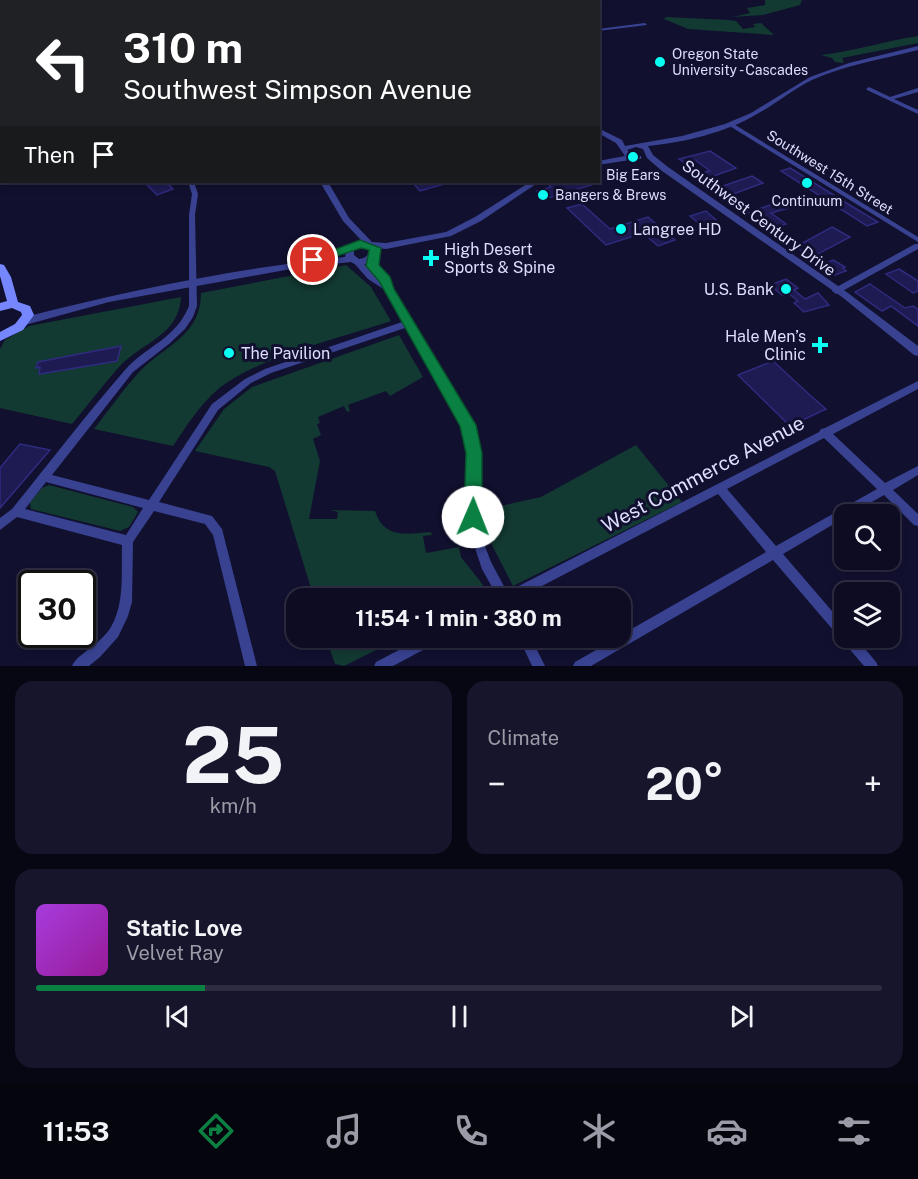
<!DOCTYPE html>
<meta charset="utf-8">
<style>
body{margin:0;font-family:"Public Sans",sans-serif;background:#16152b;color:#f1f3f6;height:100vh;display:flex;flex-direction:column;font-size:22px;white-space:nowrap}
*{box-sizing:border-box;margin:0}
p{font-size:20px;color:#9a9ba6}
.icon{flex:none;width:33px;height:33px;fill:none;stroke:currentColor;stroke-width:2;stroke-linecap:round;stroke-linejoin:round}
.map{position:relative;height:666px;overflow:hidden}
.panel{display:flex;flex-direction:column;gap:15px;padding:15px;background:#070713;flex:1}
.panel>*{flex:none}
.banner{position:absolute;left:0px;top:0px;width:600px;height:183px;box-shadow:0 3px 9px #0003,0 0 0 2px #2d2c41;background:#202124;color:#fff;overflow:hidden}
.buttons{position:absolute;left:834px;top:504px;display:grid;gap:12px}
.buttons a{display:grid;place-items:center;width:66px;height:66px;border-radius:12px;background:#0d0c23;box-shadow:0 3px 9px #0003,0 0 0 2px #2d2c41;font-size:30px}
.speed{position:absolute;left:18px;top:570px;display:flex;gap:12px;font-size:30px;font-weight:700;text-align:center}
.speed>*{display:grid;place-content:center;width:78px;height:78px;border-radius:50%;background:#0d0c23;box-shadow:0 3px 9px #0003,0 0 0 2px #2d2c41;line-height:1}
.speed .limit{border:3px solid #111;border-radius:9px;background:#fff;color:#111}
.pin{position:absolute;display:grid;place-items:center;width:51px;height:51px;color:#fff;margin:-26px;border:3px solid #fff;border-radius:50%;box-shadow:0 2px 6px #0007}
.me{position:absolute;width:66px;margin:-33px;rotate:1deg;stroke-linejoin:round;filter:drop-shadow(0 0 4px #0008)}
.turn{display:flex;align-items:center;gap:21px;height:126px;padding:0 24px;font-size:27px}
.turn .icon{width:78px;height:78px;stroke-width:2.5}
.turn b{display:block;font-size:42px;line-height:51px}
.then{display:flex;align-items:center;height:57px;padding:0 24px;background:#0003;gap:12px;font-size:22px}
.big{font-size:45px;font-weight:700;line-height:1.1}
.panel .card{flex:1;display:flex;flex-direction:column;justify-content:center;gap:9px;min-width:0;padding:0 21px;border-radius:18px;background:#16152b}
.panel .dial{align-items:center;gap:0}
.dial b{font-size:78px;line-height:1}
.song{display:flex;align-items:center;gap:18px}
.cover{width:72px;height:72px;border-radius:9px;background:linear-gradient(135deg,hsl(280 70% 55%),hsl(300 70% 35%))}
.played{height:6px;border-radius:3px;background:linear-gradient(90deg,#0b8043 20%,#2d2c41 20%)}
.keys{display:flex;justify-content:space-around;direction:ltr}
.heat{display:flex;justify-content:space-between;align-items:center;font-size:33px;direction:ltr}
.panel .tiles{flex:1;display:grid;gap:15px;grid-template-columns:1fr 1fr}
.card:last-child{grid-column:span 2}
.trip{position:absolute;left:286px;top:588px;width:345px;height:60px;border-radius:18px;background:#0d0c23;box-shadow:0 3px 9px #0003,0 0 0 2px #2d2c41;font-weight:700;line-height:60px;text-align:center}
.tab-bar{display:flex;height:96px;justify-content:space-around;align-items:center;background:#05050e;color:#9a9ba6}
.tab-bar .icon{width:42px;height:42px}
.tab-bar .current{color:#0b8043}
.tab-bar b{font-size:27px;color:#f1f3f6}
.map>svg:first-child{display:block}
.green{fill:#123932}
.building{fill:#1d1b51;stroke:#2f2b7f;stroke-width:1.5}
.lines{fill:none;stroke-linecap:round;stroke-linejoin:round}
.minor{fill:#384291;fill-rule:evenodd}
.tertiary{fill:#384291;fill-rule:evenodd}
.secondary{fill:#7586ff;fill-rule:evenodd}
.route{fill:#0b8043;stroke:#07532c;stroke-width:1.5}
.poi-dot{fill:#0afff3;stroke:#11102f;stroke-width:2}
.labels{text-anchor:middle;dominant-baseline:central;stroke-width:6;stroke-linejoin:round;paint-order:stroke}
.far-poi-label{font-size:14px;fill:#dedfff;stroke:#11102f;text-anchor:start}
.far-street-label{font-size:14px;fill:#dedfff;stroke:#11102f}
.street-label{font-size:16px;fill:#dedfff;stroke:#11102f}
.poi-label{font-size:16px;fill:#dedfff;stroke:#11102f;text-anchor:start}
.near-street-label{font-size:20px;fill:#dedfff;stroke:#11102f}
</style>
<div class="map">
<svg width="918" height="666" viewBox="0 0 918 666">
<rect width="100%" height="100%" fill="#11102f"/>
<!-- green -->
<g class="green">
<path d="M765 0H802L800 5 763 15 733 17 750 13 747 8 765 5Z"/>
<path d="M666 17 729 20 736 21 743 29 755 27 753 24 761 23 774 35 688 29 664 19Z"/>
<path d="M918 36V43L842 58 844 63 835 62 832 58 821 55C855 51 885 41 918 36Z"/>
<path d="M346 265 371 287 391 321C341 338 254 358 216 391 198 407 186 427 173 446L94 429C109 410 124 388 141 370 166 345 201 335 201 293Z"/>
<path d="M181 297C179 336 142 342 119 367 103 385 88 405 72 424L0 408V349L5 340 29 326Z"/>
<path d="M399 335 423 377 390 396 386 391 348 405 350 411 347 412 344 406 318 417 320 423 317 424 321 435 313 439 320 461 309 519H337L338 512 330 510 375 511C384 539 407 534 431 532L432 535 423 536 426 553 459 547 461 557 483 585 482 596 477 598H314L275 471 269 467 195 451 224 409 252 387Z"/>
<path d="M636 445 682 502 513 586 492 545 487 509 541 497Z"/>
<path d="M49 485 133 507 138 512 129 527 120 531 31 509 30 502 42 488Z"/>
<path d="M326 638H400L344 666 335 664Z"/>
</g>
<!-- building -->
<g class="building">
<path d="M710 151 736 168 711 177 705 172 710 171 695 160 685 163 679 159Z"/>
<path d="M790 168 848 204 878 222 867 226 781 171Z"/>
<path d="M752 176 763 183 725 197 714 189Z"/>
<path d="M144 182H166L173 189 157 195Z"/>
<path d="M412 182H448V183L420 191Z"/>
<path d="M558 182H598V183L545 199 537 191 551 187 548 184Z"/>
<path d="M780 196 796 206 771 213 786 224 769 230 748 213 778 202 772 199Z"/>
<path d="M582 204 610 229 648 217 675 240 658 246 643 233 606 245 567 208Z"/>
<path d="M706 211 716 220 701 225 690 216Z"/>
<path d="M832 227 850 237 812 257 797 248V246Z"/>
<path d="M833 260 845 267 843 268 846 271 835 275 821 265Z"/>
<path d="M899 269 918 281V291L913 293 886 274Z"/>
<path d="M786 279 798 288 794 290 805 299 818 293 829 305 804 312 794 303 798 301 788 293 782 295 770 285Z"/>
<path d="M870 284 905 308 913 306 918 309V326L891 306 882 311 855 292Z"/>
<path d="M121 346 117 361 39 374 40 367 36 368 38 362Z"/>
<path d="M773 361 811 396 826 409 790 426 738 375Z"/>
<path d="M20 444 50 450 0 508V468Z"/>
</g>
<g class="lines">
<!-- minor -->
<g class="minor">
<path d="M31 0H38L35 2H25Z"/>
<path d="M84 0H88L87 2H82Z"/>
<rect x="0" y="5" width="2" height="2"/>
<path d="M645 23 647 25 598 31V29Z"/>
<path d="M869 87 890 97 918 88V92L894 99 918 110V114L867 90 866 89Z"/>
<rect x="0" y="122" width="2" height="4"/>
<path d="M728 123H732L918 237V242L728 125Z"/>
<path d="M0 179H2V182H5L0 183Z"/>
<path d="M188 182H194L198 194 195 215 197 306 193 317 185 329 169 344 133 372 52 475 149 500 212 404 245 379 265 369 405 321 388 292 368 279 353 262 354 260H360L374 275 381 280 370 268 368 259 372 257 376 259 378 267 389 280 473 425 479 453 480 533 491 562 507 592 819 432 821 429 825 428 918 381V389L833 434 885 483 918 466V475L893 490 918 514V526L914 525 884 495 851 514H844V518L783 554 844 625V638H856L876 662 878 666H864L773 560 591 666H573L575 662 617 638H621V635L766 552 718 494 519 598H498L482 569 470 533 469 453 463 426 408 327 271 373 251 383 218 410 159 502 212 516 222 529 257 666H245L213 535 205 524 154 511 133 542 132 602 128 616 118 637 100 657 89 666H72C75 657 91 649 99 641 103 637 108 632 111 627 125 603 121 572 122 545L17 517 0 530V518L12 509C50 462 86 415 125 370 147 345 175 340 189 306V215L192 194ZM824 438 877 489 776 546 727 489ZM46 482 143 508 126 535 25 509Z"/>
<path d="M915 244H918V249L839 293 836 294 832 291 833 289Z"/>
<path d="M422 638H440L438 642 393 666H374L376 662Z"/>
<path d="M519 638H531L545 666H532Z"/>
</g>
<!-- tertiary -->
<g class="tertiary">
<rect x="429" y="0" width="6" height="2"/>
<path d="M918 46V50C883 59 845 65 812 80 793 89 776 104 757 114 725 133 685 142 648 146L653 155 668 167 848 293 918 346V356L914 355 842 297 662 171 647 158 643 149 636 147 627 150 629 152 636 155V159L598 165V161L625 156 616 143 598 133V128L622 140 625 146 682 136 725 124 751 113 810 77 849 63Z"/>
<path d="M320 182H328L349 218 372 242 386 243 446 232 475 217 530 182H539L481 221 451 236 386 249 378 248 381 253 379 255C371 263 362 269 351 262L296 268 109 302 25 325 20 321 25 317C130 290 237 268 345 257L347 247 362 241 343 221ZM361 247H368L371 252 364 258 359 259 354 255V250Z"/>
</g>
<!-- secondary -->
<g class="secondary">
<path d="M171 0H184L167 2Z"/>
<path d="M201 0H212L197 2Z"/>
<path d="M367 0H375L364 2Z"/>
<path d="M2 24V29H0V25Z"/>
<path d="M637 154 641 157 640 159 633 160 629 157Z"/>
<path d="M2 168V174L0 175V169Z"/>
<path d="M0 264 4 265 11 277 18 302 30 306 34 315 23 330 0 341V332L15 324 22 315 21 312 12 308 0 311V303L7 301 0 276Z"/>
</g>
</g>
<!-- route -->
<path class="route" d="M360 240 381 248 379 265 390 277 394 289 476 425 482 453V517L479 523 473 525 467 523 464 517 466 453 460 426 379 281 366 266 369 250 361 248 313 264 307 260Z"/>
<!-- markers -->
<g class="poi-dot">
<circle cx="660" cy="62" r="6"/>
<circle cx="633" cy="157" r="6"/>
<circle cx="807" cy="183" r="6"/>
<circle cx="543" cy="195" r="6"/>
<circle cx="621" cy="229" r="6"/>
<path d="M428 249h6v6h6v6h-6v6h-6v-6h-6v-6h6z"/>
<circle cx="786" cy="289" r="6"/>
<path d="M817 336h6v6h6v6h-6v6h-6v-6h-6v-6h6z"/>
<circle cx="229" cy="353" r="6"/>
</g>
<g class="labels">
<!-- far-poi labels -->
<g class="far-poi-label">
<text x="672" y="54">Oregon State<tspan x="672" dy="16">University - Cascades</tspan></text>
<text x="633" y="175" text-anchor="middle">Big Ears</text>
<text x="555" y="195">Bangers &amp; Brews</text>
<text x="807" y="201" text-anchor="middle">Continuum</text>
</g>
<!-- far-street labels -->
<g class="far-street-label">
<text transform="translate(830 172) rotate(32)">Southwest 15th Street</text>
</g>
<!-- street labels -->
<g class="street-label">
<text transform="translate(759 218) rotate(36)">Southwest Century Drive</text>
</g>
<!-- poi labels -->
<g class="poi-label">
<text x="633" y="229">Langree HD</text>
<text x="444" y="249">High Desert<tspan x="444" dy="18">Sports &amp; Spine</tspan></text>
<text x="774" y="289" text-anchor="end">U.S. Bank</text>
<text x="806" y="336" text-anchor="end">Hale Men’s<tspan x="806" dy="18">Clinic</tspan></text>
<text x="241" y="353">The Pavilion</text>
</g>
<!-- near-street labels -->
<g class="near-street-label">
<text transform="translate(703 474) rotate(-28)">West Commerce Avenue</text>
</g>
</g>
</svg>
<div class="buttons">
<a><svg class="icon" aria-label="search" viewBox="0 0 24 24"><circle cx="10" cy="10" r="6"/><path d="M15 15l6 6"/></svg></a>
<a><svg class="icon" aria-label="layers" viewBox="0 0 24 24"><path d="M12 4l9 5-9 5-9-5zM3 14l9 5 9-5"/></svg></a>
</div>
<div class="speed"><div class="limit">30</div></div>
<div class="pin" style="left:313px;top:260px;background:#d93025"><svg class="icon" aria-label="arrive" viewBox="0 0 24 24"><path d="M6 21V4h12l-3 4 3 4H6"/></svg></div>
<svg class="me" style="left:473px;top:517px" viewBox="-20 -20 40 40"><circle r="19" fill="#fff"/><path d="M0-13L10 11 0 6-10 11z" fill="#0b8043"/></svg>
<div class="trip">11:54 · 1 min · 380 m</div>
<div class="banner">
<div class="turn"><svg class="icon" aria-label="left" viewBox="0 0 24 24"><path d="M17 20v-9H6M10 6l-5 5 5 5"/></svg><div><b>310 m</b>Southwest Simpson Avenue</div></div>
<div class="then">Then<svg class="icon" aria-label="arrive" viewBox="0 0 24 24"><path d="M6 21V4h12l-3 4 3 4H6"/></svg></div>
</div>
</div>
<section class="panel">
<div class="tiles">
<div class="card dial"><b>25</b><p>km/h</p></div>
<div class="card"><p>Climate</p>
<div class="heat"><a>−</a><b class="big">20°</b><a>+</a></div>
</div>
<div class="card">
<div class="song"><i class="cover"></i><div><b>Static Love</b><p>Velvet Ray</p></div></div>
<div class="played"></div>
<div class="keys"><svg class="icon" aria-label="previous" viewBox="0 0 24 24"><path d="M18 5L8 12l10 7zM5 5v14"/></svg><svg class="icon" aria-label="pause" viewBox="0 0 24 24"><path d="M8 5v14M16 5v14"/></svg><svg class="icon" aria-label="next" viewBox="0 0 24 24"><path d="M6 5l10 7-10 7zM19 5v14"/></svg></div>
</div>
</div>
</section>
<nav class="tab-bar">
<b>11:53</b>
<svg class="icon current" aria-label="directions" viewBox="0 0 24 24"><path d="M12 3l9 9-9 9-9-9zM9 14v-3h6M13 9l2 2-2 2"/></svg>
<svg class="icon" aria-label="music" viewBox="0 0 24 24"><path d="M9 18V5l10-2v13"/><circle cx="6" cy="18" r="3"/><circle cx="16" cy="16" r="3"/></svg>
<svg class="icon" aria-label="phone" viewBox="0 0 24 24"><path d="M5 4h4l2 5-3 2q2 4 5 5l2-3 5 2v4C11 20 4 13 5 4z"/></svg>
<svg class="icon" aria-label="climate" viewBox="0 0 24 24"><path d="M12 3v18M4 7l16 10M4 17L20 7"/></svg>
<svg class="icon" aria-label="car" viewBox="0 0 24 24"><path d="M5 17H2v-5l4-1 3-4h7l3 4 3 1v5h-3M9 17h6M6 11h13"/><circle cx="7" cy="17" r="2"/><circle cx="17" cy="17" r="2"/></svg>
<svg class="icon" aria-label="filters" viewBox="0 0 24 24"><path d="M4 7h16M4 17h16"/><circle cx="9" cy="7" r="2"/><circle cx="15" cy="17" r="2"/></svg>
</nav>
